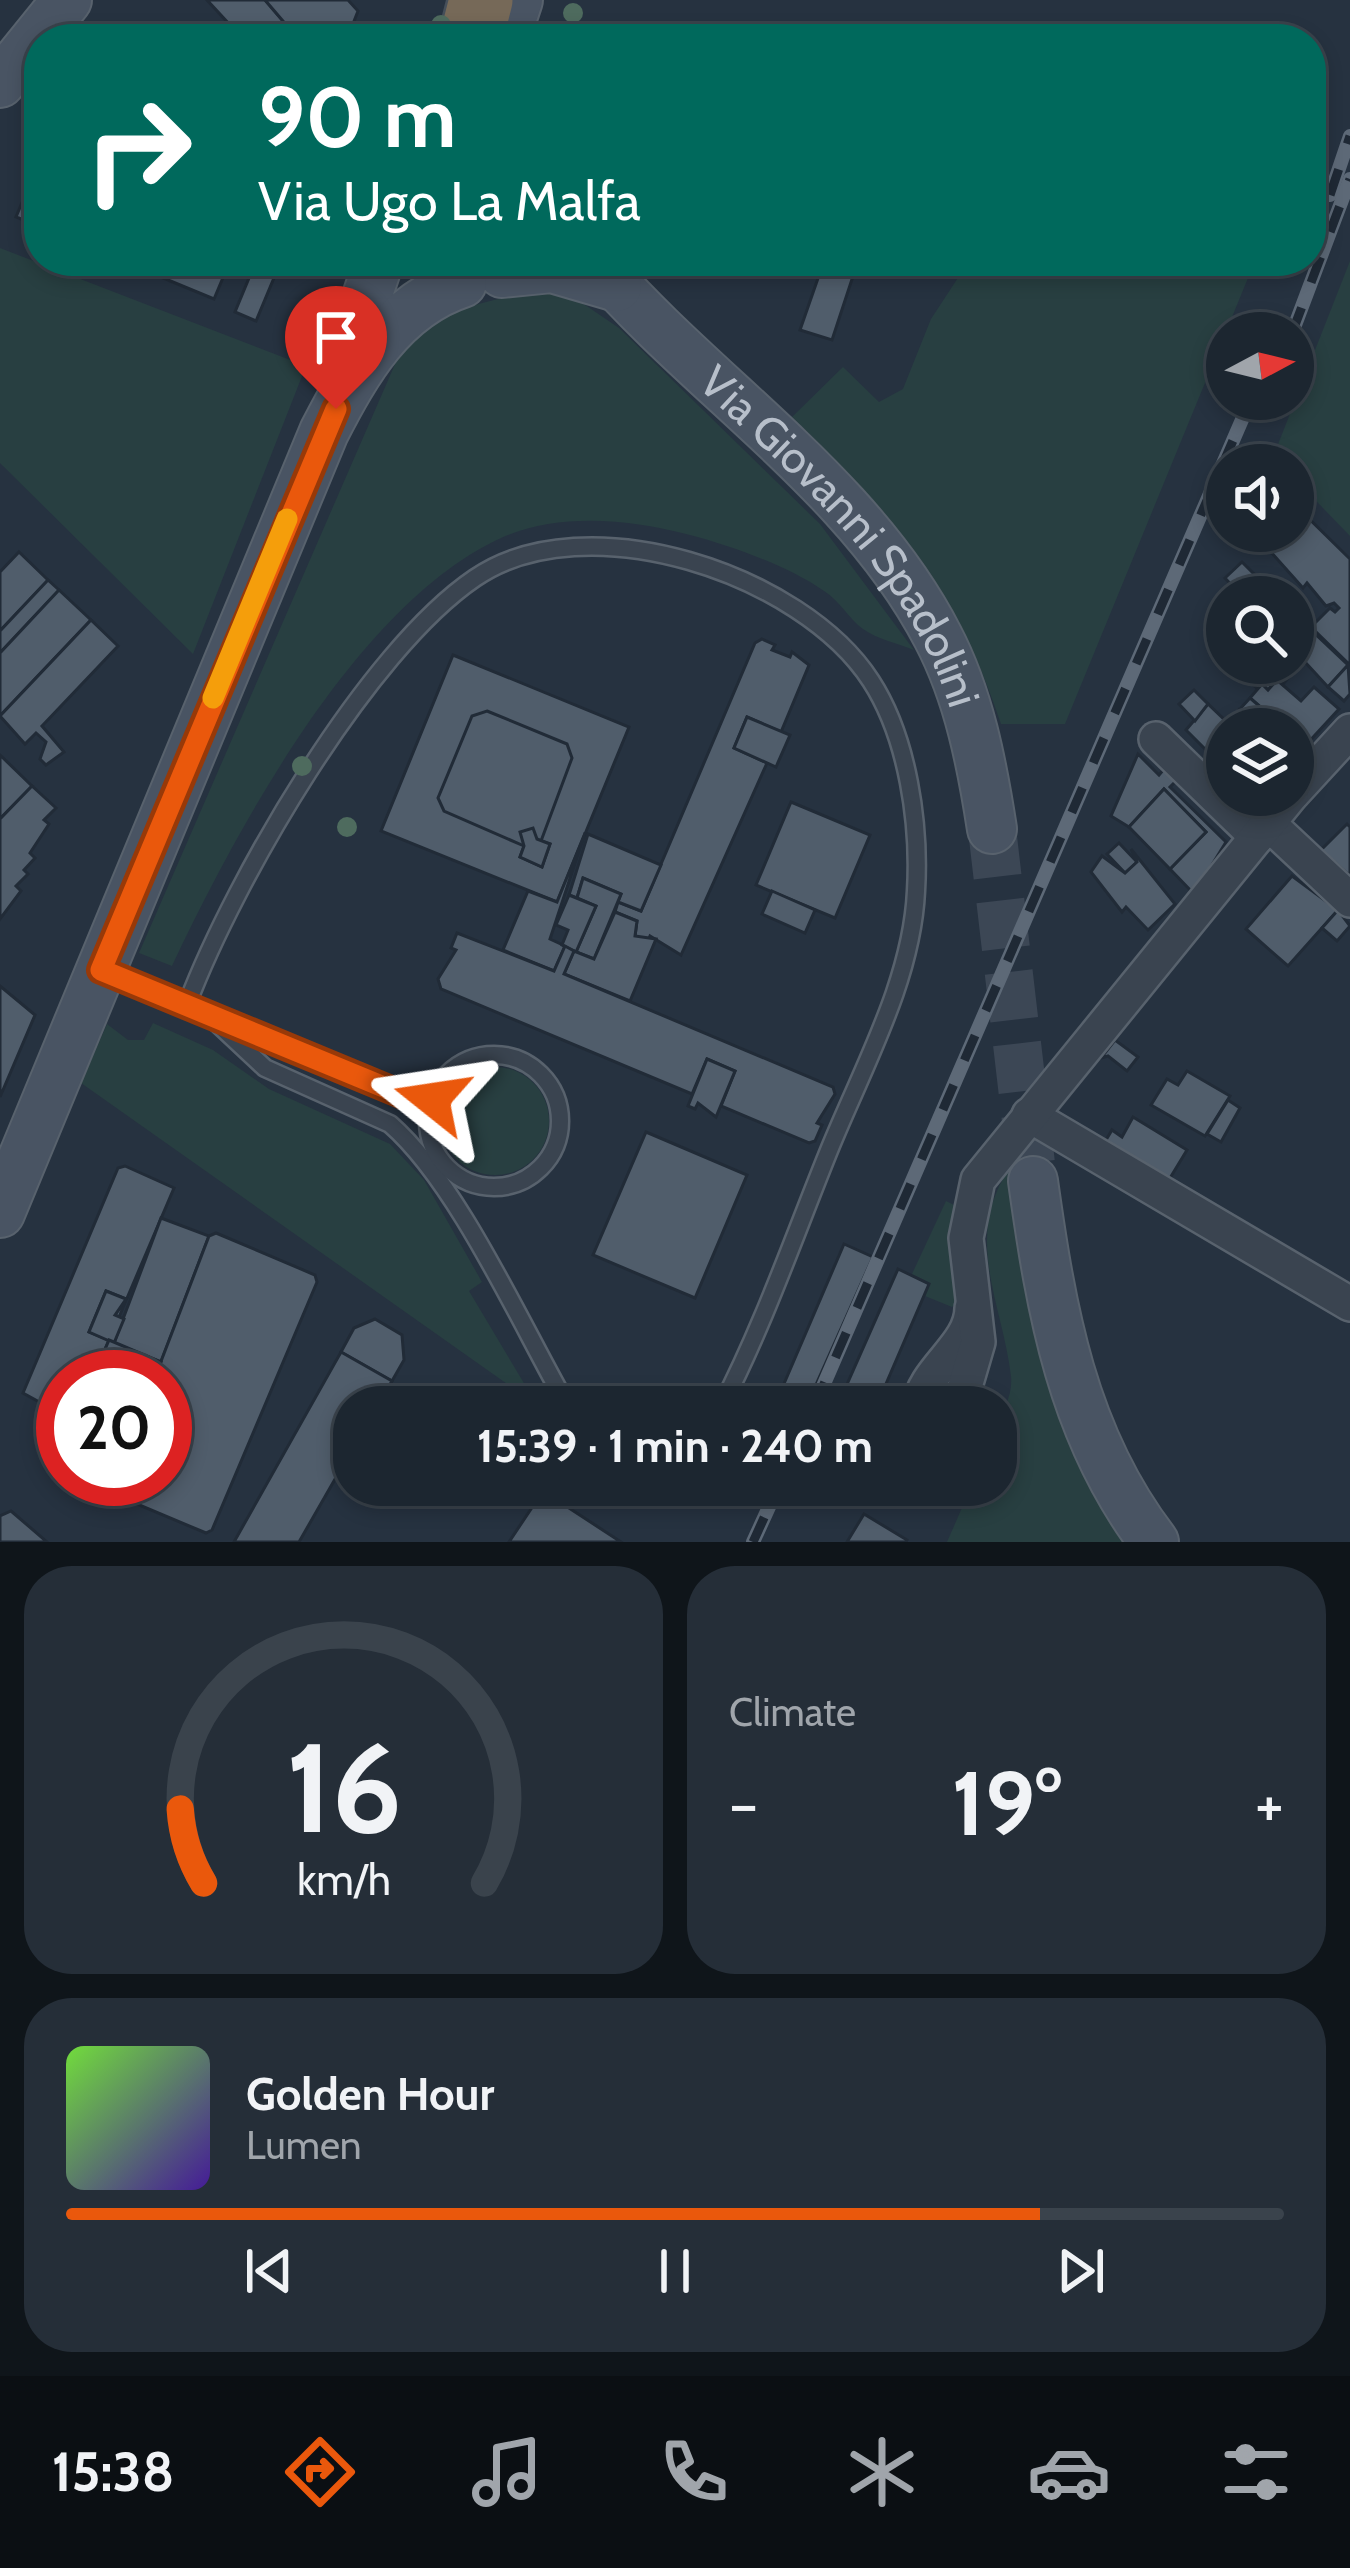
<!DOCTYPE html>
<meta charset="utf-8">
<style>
body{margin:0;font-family:Cabin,sans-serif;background:#252e38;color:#f1f3f6;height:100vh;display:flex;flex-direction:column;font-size:45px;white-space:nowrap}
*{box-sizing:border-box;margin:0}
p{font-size:39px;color:#a0a5ab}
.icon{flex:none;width:66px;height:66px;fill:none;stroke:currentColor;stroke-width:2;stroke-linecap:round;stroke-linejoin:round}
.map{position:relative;height:1542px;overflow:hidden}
.sheet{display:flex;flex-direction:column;gap:24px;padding:24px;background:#0f151a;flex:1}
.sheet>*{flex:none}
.top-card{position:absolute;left:24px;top:24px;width:1302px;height:252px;border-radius:48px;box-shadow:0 6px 18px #0003,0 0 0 3px #3a434c;background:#00695c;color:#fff;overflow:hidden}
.needle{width:78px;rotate:83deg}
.tools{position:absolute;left:1206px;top:312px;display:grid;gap:24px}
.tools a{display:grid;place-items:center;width:108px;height:108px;border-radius:50%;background:#1c2630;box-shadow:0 6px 18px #0003,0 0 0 3px #3a434c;font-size:60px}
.speed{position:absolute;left:36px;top:1350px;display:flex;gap:24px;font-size:60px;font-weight:700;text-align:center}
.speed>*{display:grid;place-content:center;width:156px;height:156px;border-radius:50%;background:#1c2630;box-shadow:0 6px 18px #0003,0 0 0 3px #3a434c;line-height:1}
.speed .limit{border:18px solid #d22;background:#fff;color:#111}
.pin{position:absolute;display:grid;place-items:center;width:102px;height:102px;color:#fff;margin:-123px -51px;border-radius:50% 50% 50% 0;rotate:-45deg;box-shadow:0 0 12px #0007}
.pin .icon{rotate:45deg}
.me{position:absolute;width:132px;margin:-66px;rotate:285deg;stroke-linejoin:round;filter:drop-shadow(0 0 9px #0008)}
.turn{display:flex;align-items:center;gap:42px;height:252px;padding:0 36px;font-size:54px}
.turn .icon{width:156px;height:156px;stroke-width:2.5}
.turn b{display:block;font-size:84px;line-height:102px}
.big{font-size:90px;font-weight:700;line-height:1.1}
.sheet .card{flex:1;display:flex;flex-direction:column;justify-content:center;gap:18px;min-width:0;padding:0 42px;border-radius:48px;background:#252e38}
.sheet .dial{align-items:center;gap:0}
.dial svg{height:312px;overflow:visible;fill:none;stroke:#3a434c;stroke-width:7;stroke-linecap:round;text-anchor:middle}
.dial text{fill:#f1f3f6;stroke:none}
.song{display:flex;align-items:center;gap:36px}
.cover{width:144px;height:144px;border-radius:18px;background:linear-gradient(135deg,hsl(100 70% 55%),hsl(260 70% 35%))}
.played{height:12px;border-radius:6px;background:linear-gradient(90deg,#ea580c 80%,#3a434c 80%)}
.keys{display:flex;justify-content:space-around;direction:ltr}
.heat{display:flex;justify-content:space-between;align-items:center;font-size:66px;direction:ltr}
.sheet .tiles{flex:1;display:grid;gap:24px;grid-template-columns:1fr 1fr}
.card:last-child{grid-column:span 2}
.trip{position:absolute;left:333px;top:1386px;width:684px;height:120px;border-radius:48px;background:#1c2630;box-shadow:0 6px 18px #0003,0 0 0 3px #3a434c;font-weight:700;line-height:120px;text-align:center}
.tab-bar{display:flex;height:192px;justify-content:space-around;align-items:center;background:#0b0f13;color:#a0a5ab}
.tab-bar .icon{width:84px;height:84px}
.tab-bar .current{color:#ea580c}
.tab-bar b{font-size:54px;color:#f1f3f6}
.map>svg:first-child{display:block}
.green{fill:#283f41}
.building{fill:#505d6b;stroke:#212b37;stroke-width:3}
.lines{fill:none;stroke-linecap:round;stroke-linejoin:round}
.secondary-tunnel{stroke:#3c4755;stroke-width:48;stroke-dasharray:48 24;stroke-linecap:butt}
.lane-casing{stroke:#58626d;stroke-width:21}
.street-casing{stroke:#58626d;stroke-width:38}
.secondary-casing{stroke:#58626d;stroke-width:52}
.highway-casing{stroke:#454f5a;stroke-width:68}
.lane{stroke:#3a4450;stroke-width:16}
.street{stroke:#3a4450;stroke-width:33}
.secondary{stroke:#495463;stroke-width:48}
.highway{stroke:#766958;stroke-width:63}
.rail-casing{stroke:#5d6977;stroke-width:14}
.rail{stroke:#1f2935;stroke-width:9;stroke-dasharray:27;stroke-linecap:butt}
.tree{fill:#4e6b5e}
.route-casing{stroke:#983908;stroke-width:30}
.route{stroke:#ea580c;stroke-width:21}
.slow{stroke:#f59e0b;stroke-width:21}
.labels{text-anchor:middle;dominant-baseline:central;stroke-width:12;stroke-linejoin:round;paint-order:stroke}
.street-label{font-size:45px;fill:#b7bfca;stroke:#1f2935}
</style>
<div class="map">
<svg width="1350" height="1542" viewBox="0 0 1350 1542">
<rect width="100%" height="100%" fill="#263240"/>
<!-- green -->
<g class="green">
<path d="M0 248 306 366 193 654 0 463Z"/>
<path d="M969 261H1255L1065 724H1001C955 585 895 517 792 417L843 367 879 402 903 389 931 319Z"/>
<path d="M1350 261V536L1293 477V465H1282L1273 457Z"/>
<path d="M545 291 572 296 619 328 820 524 914 650C899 644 877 639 863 629 849 619 840 601 824 591 788 566 732 546 690 535 629 519 559 512 501 538 358 603 237 828 172 966L139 953 399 355C437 308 487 300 545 291Z"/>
<path d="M153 1023 213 1050 269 1089 390 1144 424 1180 482 1282 469 1291 537 1405 81 1083 107 1024 128 1040H144Z"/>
<circle cx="495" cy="1121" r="54"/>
<path d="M1009 1169C1028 1303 1044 1428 1123 1542H947L972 1485H996C996 1468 992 1446 997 1429 1002 1410 1013 1397 1011 1376 1002 1302 963 1238 1009 1169Z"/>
<path d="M946 1201 960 1208 962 1297 952 1307 925 1296 930 1283 912 1274Z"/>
</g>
<!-- building -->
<g class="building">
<path d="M207 0H265L289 28 275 39H243Z"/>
<path d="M265 0H348L358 11 347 39H275L289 28Z"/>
<path d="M39 162V226L16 217Z"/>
<path d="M122 261H230L214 299Z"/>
<path d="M256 261H281L256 321 235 312Z"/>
<path d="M824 261H858L832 340 800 330Z"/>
<path d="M1293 503 1350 559V665L1311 627 1330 608 1335 612 1339 608 1334 603 1326 606 1307 583 1303 588 1252 531H1293Z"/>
<path d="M19 552 48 580 0 631V572Z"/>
<path d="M1242 562 1254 574 1236 590 1225 578Z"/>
<path d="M1254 574 1277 597H1238L1233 592Z"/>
<path d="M48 580 59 590 0 653V631Z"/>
<path d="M59 590 91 620 0 716V653Z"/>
<path d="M1293 613 1348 665 1328 687 1293 649Z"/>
<path d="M91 620 118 646 42 726 64 752 46 765 40 759 46 742 36 733 25 744 0 716Z"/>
<path d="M762 639 775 645 772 650 790 657 792 652 809 665 781 732 747 717 734 748 767 763 681 955 650 936 648 941 635 936 637 921 615 912 618 902 641 911 755 643Z"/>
<path d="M453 655 629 727 557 902 381 831Z"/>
<path d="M1271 663 1290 676 1283 684 1277 680 1268 690 1262 684 1258 689 1252 684Z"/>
<path d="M1348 665 1350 694 1344 701 1328 687Z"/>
<path d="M1277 680 1301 701 1314 687 1339 709 1293 759V729H1227V771L1186 730 1208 704 1228 723 1239 710 1261 729 1271 716 1250 698 1262 684 1268 690Z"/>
<path d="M1194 690 1208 704 1195 721 1179 704Z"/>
<path d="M1250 698 1271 716 1261 729 1239 710Z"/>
<path d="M487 711 567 744 572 758 541 841 550 844 542 867 520 857 524 846 444 811 438 798 472 716Z"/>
<path d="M747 717 790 735 776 767 734 748Z"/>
<path d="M1138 754 1159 775 1165 768 1177 780 1170 787 1226 842 1194 894 1170 869 1206 832 1164 789 1129 827 1111 816Z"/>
<path d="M0 755 32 786 0 819Z"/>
<path d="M32 786 56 808 44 820 49 824 30 853 35 858 24 870 28 874 16 886 21 891 0 919V819Z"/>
<path d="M1164 789 1206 832 1170 869 1129 827Z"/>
<path d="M791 802 870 835 835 918 756 885Z"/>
<path d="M1347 824 1350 827V876L1321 850Z"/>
<path d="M533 828 537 839 550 844 542 867 520 857 524 846 520 832Z"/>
<path d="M585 833 550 939 565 946 554 971 503 950 528 891 557 902Z"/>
<path d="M588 834 661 865 641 911 618 902 621 894 583 878 577 898 569 895Z"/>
<path d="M1119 843 1137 862 1125 873 1107 854Z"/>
<path d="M1131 849 1175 904 1148 930 1126 907 1122 912 1091 872 1102 856 1125 873 1137 862Z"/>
<path d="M1292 876 1338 910 1288 966 1246 929Z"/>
<path d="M583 878 621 894 594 959 576 952 596 906 577 898Z"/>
<path d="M772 891 815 910 805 933 762 914Z"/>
<path d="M569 895 596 906 576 952 562 945 568 930 556 925Z"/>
<path d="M1338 910 1350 926 1337 941 1322 928Z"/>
<path d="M615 912 637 921 635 936 656 939 630 1001 564 974 574 951 594 959Z"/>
<path d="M457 933 554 971 565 946 574 951 564 974 833 1087 835 1094 817 1123 822 1125 815 1141 809 1143 721 1106 735 1071 707 1059 692 1094 441 989 438 979 456 950 451 948Z"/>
<path d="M0 986 35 1015 0 1097Z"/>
<path d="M1115 1040 1138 1057 1127 1071 1108 1056 1101 1058Z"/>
<path d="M707 1059 735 1071 716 1117 698 1103 695 1109 688 1106Z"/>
<path d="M1187 1071 1230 1096 1205 1136 1151 1105 1167 1079 1178 1085Z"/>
<path d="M1228 1100 1240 1108 1221 1142 1207 1134Z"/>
<path d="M1133 1117 1187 1150 1164 1188 1100 1150 1112 1130 1122 1137Z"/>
<path d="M646 1132 747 1175 695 1298 593 1255Z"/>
<path d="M125 1166 174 1188 119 1317 115 1315 126 1299 106 1291 89 1332 109 1340 93 1377H63V1415L23 1393 118 1168Z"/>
<path d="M161 1218 209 1236 161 1362 114 1343Z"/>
<path d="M216 1233 315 1275 317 1282 212 1530 206 1533 106 1491 103 1484 105 1479H165V1460L175 1464 183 1445 165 1438V1377H155L209 1236Z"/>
<path d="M844 1244 873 1257 806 1407H774Z"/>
<path d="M898 1269 929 1284 876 1407H837Z"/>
<path d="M106 1291 126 1299 115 1315 124 1319 114 1343 89 1332Z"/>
<path d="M375 1319 402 1335 404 1360 392 1381 341 1352 354 1328Z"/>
<path d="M109 1340 161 1362 155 1377H127L98 1366Z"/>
<path d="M341 1352 392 1381 376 1407H354V1446L299 1542H234Z"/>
<path d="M543 1491 621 1542H509Z"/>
<path d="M11 1511 47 1542H0V1516Z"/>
<path d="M864 1514 907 1540 906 1542H847Z"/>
</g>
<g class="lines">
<!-- secondary-tunnel -->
<path class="secondary-tunnel" d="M992 829 1033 1181"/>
<defs>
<g id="lane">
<path d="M107 972 202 1009 265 1068 390 1124C458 1183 521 1325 568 1407"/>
<path d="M188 1002C235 879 366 652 475 578 586 502 802 574 871 681 908 738 920 824 916 891 912 980 863 1067 830 1148 795 1234 764 1324 721 1407"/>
<path d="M211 1013 408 1097 432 1099"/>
<circle cx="494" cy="1121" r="66"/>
</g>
<g id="street">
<path d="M1156 739 1257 837"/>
<path d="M1293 793 1350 731"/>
<path d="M1268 823 1350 900"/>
<path d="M1029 1115 1350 1304"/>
<path d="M919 1407C924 1369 972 1346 972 1308"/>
<path d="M959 1407 978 1342 966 1238 978 1180 1291 795"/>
</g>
<g id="secondary">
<path d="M505 39 518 0"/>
<path d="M0 83 67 0"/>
<path id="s1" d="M595 261C704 388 860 485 938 637 969 696 982 764 992 829"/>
<path d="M502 273 552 268 617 287"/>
<path d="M340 376 379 261"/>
<path d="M1033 1181C1051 1310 1072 1435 1154 1542"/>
<path d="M0 1213 324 432C356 370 392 306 462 283"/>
</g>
<path id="highway" d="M471 39 481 0"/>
</defs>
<!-- lane casing -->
<use href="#lane" class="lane-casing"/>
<!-- street casing -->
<use href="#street" class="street-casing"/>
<!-- secondary casing -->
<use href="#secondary" class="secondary-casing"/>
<!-- highway casing -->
<use href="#highway" class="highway-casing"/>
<!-- lane -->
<use href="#lane" class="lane"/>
<!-- street -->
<use href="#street" class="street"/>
<!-- secondary -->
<use href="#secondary" class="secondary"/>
<!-- highway -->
<use href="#highway" class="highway"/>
<defs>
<g id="rail">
<path d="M1330 195 1350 136"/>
<path d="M1292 333 1350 179"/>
<path d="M814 1407 1251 399"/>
<path d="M753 1542 779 1485"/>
</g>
</defs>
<!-- rail casing -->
<use href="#rail" class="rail-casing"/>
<!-- rail -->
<use href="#rail" class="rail"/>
</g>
<!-- trees -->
<g class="tree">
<circle cx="573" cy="13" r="10"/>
<circle cx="441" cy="25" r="10"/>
<circle cx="302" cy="766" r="10"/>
<circle cx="347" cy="827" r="10"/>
</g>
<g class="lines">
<defs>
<path id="route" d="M336 409 101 970 408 1097 432 1099"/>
</defs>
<!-- route casing -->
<use href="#route" class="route-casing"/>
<!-- route -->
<use href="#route" class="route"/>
<!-- slow -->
<path class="slow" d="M213 698 287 519"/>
</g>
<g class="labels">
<!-- street labels -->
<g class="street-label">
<text stroke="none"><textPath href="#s1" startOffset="372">Via Giovanni Spadolini</textPath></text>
</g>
</g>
</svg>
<div class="tools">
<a><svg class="needle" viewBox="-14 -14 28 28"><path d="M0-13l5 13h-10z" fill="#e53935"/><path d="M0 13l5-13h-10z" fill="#a0a5ab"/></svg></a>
<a><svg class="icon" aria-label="sound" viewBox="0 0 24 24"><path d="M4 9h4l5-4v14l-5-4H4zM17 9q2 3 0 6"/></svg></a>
<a><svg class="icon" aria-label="search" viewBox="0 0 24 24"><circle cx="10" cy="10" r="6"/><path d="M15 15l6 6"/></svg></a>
<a><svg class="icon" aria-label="layers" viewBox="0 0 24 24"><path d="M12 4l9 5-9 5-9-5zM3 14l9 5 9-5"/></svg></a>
</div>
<div class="speed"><div class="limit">20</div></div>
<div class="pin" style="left:336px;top:409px;background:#d93025"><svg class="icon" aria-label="arrive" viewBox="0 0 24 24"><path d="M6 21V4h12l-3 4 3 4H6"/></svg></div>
<svg class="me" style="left:432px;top:1099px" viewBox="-20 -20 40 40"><path d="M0-17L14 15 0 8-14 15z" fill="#ea580c" stroke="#fff" stroke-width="4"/></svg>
<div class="trip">15:39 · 1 min · 240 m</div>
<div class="top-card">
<div class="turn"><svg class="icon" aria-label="right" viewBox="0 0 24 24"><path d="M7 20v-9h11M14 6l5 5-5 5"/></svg><div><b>90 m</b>Via Ugo La Malfa</div></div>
</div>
</div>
<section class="sheet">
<div class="tiles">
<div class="card dial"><svg viewBox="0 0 100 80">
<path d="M14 69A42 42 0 1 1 86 69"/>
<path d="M14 69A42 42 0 0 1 8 50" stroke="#ea580c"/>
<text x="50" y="56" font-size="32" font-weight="700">16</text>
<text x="50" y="72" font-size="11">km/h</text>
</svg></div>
<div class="card"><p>Climate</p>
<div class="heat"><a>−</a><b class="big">19°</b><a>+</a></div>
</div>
<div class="card">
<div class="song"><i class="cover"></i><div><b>Golden Hour</b><p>Lumen</p></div></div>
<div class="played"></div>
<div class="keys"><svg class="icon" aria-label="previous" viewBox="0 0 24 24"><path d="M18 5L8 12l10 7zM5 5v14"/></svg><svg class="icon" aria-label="pause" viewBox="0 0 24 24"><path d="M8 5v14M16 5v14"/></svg><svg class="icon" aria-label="next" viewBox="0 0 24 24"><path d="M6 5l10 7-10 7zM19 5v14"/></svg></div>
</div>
</div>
</section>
<nav class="tab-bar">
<b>15:38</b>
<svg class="icon current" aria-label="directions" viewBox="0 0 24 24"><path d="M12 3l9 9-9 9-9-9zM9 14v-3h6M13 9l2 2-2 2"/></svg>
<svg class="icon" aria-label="music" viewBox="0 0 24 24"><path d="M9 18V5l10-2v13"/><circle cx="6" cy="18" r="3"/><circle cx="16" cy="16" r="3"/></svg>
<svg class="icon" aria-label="phone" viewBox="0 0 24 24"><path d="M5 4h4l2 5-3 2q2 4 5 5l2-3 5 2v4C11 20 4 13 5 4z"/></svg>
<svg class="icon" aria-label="climate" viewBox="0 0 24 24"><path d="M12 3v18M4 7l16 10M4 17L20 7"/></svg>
<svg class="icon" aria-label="car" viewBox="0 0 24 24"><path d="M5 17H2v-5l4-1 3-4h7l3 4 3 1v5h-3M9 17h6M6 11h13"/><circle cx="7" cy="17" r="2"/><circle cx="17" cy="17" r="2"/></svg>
<svg class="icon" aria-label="filters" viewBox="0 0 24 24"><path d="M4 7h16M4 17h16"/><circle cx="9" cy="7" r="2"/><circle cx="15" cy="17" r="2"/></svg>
</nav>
